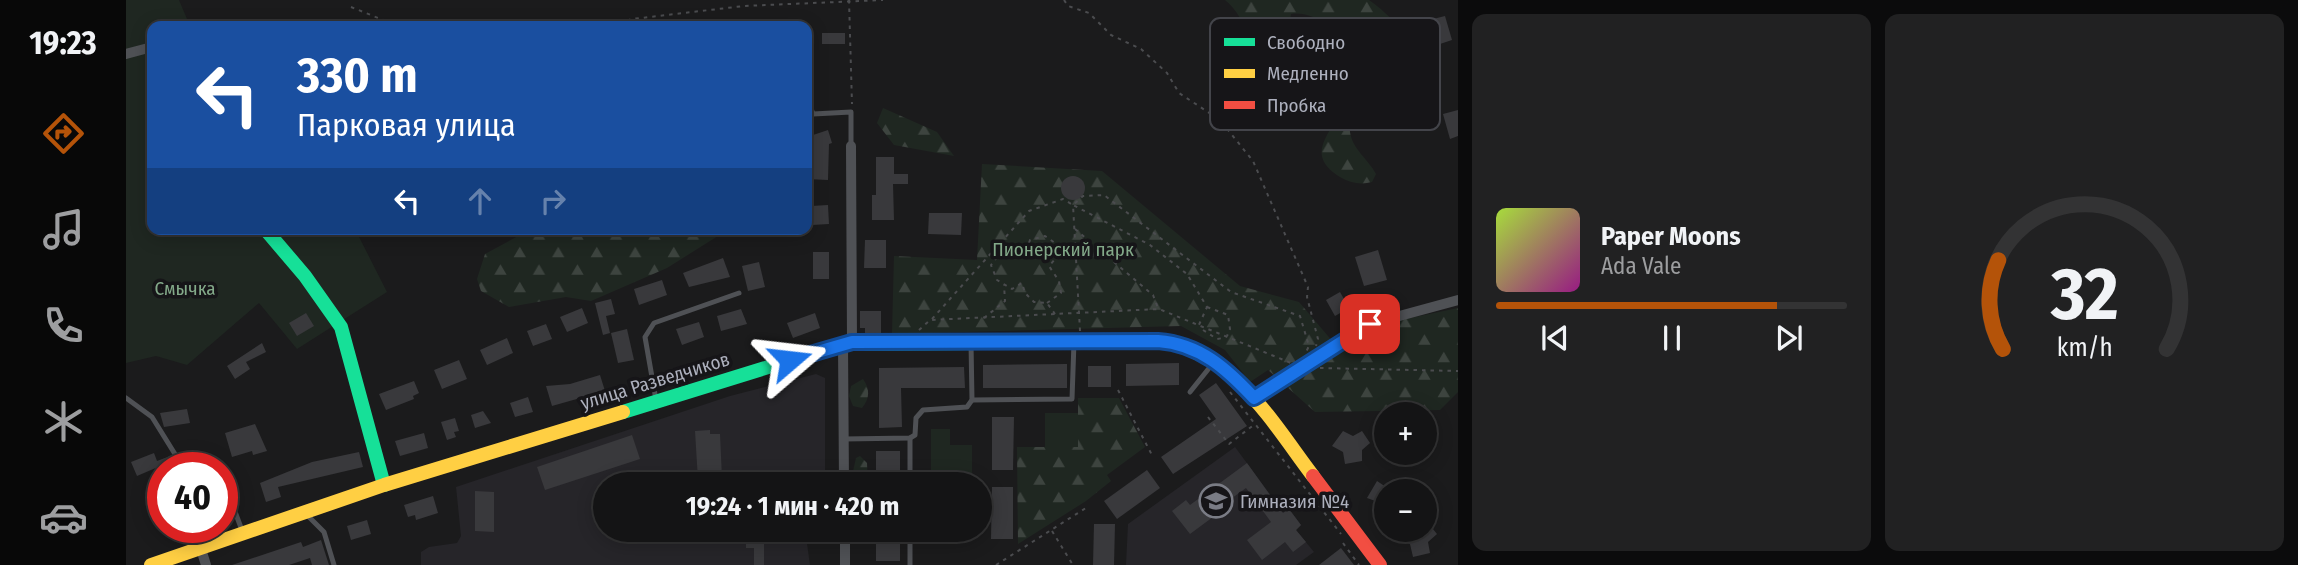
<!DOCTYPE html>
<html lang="ru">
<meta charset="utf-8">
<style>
body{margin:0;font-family:"Fira Sans Condensed",sans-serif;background:#212122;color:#f1f3f6;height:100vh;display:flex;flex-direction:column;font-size:26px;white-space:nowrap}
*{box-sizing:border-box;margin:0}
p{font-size:23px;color:#9d9ea0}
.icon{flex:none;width:38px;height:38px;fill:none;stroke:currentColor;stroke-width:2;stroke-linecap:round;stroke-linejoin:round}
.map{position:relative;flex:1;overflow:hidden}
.panel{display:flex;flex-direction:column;gap:14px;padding:14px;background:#0b0b0c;width:840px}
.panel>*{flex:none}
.hud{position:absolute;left:21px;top:21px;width:665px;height:214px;border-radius:14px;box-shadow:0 4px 18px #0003,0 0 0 2px #333334;background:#1a4fa0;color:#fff;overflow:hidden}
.tools{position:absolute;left:1248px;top:402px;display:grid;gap:14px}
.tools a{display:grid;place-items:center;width:63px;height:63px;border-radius:50%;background:#141415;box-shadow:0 4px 18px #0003,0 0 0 2px #333334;font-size:35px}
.speed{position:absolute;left:21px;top:452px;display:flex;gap:14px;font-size:35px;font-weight:700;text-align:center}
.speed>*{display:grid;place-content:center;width:91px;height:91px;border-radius:50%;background:#141415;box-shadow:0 4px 18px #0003,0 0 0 2px #333334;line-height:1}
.speed .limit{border:10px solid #d22;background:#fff;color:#111}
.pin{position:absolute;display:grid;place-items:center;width:60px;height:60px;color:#fff;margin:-30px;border-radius:14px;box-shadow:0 4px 10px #0006}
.me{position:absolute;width:77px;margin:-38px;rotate:73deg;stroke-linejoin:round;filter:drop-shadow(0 0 5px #0008)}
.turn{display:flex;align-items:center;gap:24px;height:147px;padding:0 35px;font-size:32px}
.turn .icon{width:91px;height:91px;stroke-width:2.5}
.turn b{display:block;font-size:49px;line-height:60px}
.lanes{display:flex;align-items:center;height:66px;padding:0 35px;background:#0003;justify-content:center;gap:35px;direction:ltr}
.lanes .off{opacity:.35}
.panel .tile{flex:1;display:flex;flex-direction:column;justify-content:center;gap:10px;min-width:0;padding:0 24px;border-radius:14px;background:#212122}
.panel .dial{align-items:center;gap:0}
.dial svg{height:182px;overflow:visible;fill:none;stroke:#333334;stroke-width:7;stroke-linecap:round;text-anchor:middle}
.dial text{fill:#f1f3f6;stroke:none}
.song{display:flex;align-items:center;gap:21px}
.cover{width:84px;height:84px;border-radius:10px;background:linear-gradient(135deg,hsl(80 70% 55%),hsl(310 70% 35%))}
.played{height:7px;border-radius:4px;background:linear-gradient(90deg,#b45309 80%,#333334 80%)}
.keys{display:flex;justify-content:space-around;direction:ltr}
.panel .tiles{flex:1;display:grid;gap:14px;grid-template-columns:repeat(2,1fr)}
.trip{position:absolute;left:467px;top:472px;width:399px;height:70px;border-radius:35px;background:#141415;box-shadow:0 4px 18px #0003,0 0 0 2px #333334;font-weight:700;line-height:70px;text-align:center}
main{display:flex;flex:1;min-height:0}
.menu{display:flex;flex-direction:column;width:126px;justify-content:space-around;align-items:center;background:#080808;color:#9d9ea0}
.menu .icon{width:49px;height:49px}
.menu .current{color:#b45309}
.menu b{font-size:32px;color:#f1f3f6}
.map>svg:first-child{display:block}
.built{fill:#262529}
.forest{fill:url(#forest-firs)}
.green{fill:#1f2721}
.building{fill:#39393c}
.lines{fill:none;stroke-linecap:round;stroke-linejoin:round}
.path{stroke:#4b4c4f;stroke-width:2;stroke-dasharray:3.5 5;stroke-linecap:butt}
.lane{stroke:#4f5155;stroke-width:5}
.street{stroke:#4f5155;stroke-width:10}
.fast{stroke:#16e098;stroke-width:14}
.slow{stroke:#ffcf43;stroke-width:14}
.jam{stroke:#f24e42;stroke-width:14}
.route-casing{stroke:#114b97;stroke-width:18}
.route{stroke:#1a73e8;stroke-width:12}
.labels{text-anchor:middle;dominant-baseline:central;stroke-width:7;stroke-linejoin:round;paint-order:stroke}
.park-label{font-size:19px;fill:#83a989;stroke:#161518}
.street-label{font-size:19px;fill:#adb0bd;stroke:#161518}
.poi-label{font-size:19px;fill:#adb0bd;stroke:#161518;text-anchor:start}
.key{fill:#161518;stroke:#43444a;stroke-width:2}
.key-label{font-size:19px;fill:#adb0bd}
</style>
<main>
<nav class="menu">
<b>19:23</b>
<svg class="icon current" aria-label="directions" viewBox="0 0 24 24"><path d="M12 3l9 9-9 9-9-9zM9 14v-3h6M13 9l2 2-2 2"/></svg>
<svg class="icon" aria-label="music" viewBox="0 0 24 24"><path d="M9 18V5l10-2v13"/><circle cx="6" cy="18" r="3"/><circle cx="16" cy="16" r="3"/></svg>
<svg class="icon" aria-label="phone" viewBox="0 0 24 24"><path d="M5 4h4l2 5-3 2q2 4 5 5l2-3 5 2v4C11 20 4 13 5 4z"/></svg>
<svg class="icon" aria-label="climate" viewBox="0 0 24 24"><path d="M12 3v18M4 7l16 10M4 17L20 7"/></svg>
<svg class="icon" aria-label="car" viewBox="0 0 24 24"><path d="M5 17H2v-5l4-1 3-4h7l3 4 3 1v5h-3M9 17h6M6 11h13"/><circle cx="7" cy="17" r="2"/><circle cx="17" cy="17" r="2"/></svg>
</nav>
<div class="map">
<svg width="1332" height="565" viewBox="0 0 1332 565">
<defs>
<pattern id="forest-firs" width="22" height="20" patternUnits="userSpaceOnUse" patternTransform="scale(1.75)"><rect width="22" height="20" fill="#1f2721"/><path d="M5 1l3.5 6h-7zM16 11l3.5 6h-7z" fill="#3d443f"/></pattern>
</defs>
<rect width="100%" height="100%" fill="#1b1b1c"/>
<!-- built -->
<g class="built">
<path d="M690 374 699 378V485H480V530H700V534L680 536 684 565H295V552L303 547 331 543 335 536 330 487 604 396Z"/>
<path d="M1109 447 1157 512 1163 509 1175 525 1170 530 1188 552 1170 565H1000L1002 524Z"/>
</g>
<!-- forest -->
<g class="forest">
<path d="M1099 0H1243C1259 11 1278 30 1287 48 1290 53 1289 58 1287 63 1278 79 1262 72 1248 68 1232 37 1234 37 1202 24 1188 18 1181 12 1165 14 1159 39 1185 58 1175 88L1166 91C1130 78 1128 23 1099 0Z"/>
<path d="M1237 81C1247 103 1221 112 1224 132 1226 149 1243 160 1250 174L1246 182C1235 185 1224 183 1214 177 1181 156 1200 138 1215 112 1220 103 1222 92 1227 82Z"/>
<path d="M757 108 811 132 828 156 768 145 751 123Z"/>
<path d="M856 164 976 171 1114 286 1173 302 1213 349 1248 342 1256 324 1332 308V392L1314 410 1189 412 1142 370 1124 382 1099 350 1055 326 766 334 768 256 851 260Z"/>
<path d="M405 229H603L541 268 465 301 440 297 383 307 355 291 351 279 359 254Z"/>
<path d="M737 379C744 389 744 398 736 408L727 406 723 396 725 386Z"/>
<path d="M952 398H993L1019 447 981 475 985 481 960 501 892 544 891 447H952Z"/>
<path d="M734 456 741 463 742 485H724L730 458Z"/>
</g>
<!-- green -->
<g class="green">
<path d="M0 0H53L64 26H26V229H229L261 292 171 349 133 303 61 365 30 356 0 363Z"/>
<rect x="919" y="413" width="33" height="34"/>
<path d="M805 429H824V445H846V485H805Z"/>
</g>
<!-- building -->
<g class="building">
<path d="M1319 16 1326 40 1311 45 1303 20Z"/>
<rect x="696" y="33" width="23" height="11"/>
<path d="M1332 110V136L1324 139 1317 114Z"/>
<path d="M702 130 706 143 703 144 702 180 681 179V137Z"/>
<path d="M750 157H768V174H782V184H767L768 220H746V195H750Z"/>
<circle cx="947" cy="188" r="12"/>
<path d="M702 205 703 224 686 225 685 206Z"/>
<path d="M803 213H836L835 235 802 234Z"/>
<path d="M739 240H760V268H738Z"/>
<path d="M1252 250 1261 280 1238 286 1229 257Z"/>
<rect x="687" y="252" width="16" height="27"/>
<path d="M597 258 604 277 563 287 557 273Z"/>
<path d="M633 262 639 287 622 291 616 266Z"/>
<path d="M536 280 541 295 513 305 508 289Z"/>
<path d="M1214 292 1223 308 1209 316 1200 300Z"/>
<path d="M485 299 489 314 480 316 484 333 477 335 469 303Z"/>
<path d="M456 308 462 323 441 332 434 317Z"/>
<path d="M615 309 621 324 595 331 591 316Z"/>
<path d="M734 311H755V334H739V328H734Z"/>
<path d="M180 313 188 326 171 336 163 323Z"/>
<path d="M689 313 694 328 667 338 661 323Z"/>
<path d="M573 322 578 337 556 345 550 329Z"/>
<path d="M420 324 426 339 407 346 401 331Z"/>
<path d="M501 329 508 360 492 363 485 333Z"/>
<path d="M381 338 387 353 361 365 354 350Z"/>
<path d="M136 343 140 352 120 362 124 369 109 379 101 366Z"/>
<path d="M333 360 341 379 316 389 308 370Z"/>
<path d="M1053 363V385L1000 386V364Z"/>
<path d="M941 364V388H857V365Z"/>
<rect x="962" y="366" width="23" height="21"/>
<path d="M838 367 839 388H775L776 427 753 428V368Z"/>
<path d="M474 375 479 391 426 406 420 386 444 384Z"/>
<path d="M288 381 293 393 287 396 288 399 260 410 253 394Z"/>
<path d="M1090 383 1121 426 1047 474 1035 457 1090 419 1073 395Z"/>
<path d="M402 397 407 412 389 417 384 403Z"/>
<path d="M61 409 64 423 38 427 34 413Z"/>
<path d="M357 411 365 423 349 428 345 415Z"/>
<path d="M866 417H888L887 470H866Z"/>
<path d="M329 418 333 431 328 432 330 437 321 440 315 422Z"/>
<path d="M129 424 141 451 127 455 126 451 106 457 99 433Z"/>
<path d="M584 430V434H594L596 478 572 480 569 431Z"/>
<path d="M1217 431 1227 436 1236 431 1244 443 1236 450V461L1219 464 1217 452 1206 446Z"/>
<path d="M298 433 302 448 274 456 269 441Z"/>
<path d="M506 435 514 459 419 490 411 467Z"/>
<rect x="750" y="451" width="24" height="34"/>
<path d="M233 452 237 467 152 487 155 497 140 502 134 483 186 462Z"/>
<path d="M28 453 31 461 44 456 49 466 32 467 11 476 5 462Z"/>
<path d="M1121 463 1157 513 1163 509 1175 525 1170 530 1180 542 1167 552 1159 542 1136 560 1121 540 1145 522 1120 488 1084 514 1087 517 1064 534 1046 511 1060 500 1064 505Z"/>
<path d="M1021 470 1034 488 991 519 978 501Z"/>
<path d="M656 474 657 485H629L628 477Z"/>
<path d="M1269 480 1279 492H1260V521H1256L1252 502 1241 498 1251 481 1260 487Z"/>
<path d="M866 487H887V539H865Z"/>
<path d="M349 491 368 492V532L349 531Z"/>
<path d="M307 496 312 513 290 520 289 515 282 517 278 505Z"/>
<path d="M1298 518 1311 534 1302 542 1304 553 1287 557 1284 544 1273 540 1277 530H1298Z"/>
<path d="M241 520 245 534 225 540 221 526Z"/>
<path d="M968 524H989L988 565H967Z"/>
<rect x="750" y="530" width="24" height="31"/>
<path d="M792 530H844V540L793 542Z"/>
<path d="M620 535H638V565H628V548H620Z"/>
<path d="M195 540 203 565H186L184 558 163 565H106L175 542 177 547Z"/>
<path d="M1215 548 1228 565H1193Z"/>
</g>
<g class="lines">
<!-- path -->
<g class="path">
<path d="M723 0 726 104"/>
<path d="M938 0 942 6 963 13 985 35 1015 49 1041 73 1053 93 1094 120 1127 161 1182 287 1181 297 1192 339 1190 346"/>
<path d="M225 7 272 26"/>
<path d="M485 26 506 19 618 6 757 0"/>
<path d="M949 229 1027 295 1032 308"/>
<path d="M921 303 935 293 933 281 923 266 930 258 932 245 919 236 904 240 898 257 888 249 875 252 865 265 871 280 886 289 896 283 899 293 908 302 921 303 929 314"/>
<path d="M1081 307 1102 315 1104 329 1101 336"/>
<path d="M858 318 879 301 878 285"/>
<path d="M806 319 903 211 937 199 947 205 957 196 978 195 1105 292 1174 316 1183 346 1180 352"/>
<path d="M793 330 804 320 1033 309 1165 363"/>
<path d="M1077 330 1091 339 1097 338"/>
<path d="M954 331 947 205 1024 245 1061 274 1081 307 1072 327"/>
<path d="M1194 368 1332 371"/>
<path d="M992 390 1027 457"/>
<path d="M1104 392 1215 534"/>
<path d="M1082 417 1103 444 1129 424"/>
<path d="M926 531 947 565"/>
<path d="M1217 543 1233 565"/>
<path d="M870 565 963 506"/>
</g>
<!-- lane -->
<g class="lane">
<path d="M681 97 687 114 725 112V146"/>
<path d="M1064 392 1088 362"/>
<path d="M0 398 26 417 57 467"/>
<path d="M530 400 519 337 528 323 613 293"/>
<path d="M846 400 946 399 948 342"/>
<path d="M718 439 784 438 789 435 790 418 797 410 841 407 846 400 845 343"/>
<path d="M96 477 117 533"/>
<path d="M784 485V438"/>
<path d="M179 513 198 532 208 565"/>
<path d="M92 527 98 540"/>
<path d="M784 565V530"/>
</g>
<!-- street -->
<g class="street">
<path d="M0 54 26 47"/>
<path d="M725 146 726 342"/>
<path d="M717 344 718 485"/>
<path d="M1128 398 1244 324 1332 300"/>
<path d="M719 530V565"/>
<path d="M75 549 80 565"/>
</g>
<!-- fast -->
<g class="fast">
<path d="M139 229 179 276 215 327 258 485"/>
<path d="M497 412 717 344 849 343"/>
</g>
<!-- slow -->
<g class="slow">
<path d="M849 343 1033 341C1107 352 1146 422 1187 476"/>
<path d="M25 565 258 485 497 412"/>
</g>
<!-- jam -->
<path class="jam" d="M1187 476 1254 565"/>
</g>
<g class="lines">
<defs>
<path id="route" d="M664 360 726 342 1032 341C1074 344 1101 369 1128 398L1244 324"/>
</defs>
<!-- route casing -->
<use href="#route" class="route-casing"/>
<!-- route -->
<use href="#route" class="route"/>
</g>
<!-- icons -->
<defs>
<symbol id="school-ring" viewBox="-11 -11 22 22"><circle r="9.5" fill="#161518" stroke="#7a7c85" stroke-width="1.5"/><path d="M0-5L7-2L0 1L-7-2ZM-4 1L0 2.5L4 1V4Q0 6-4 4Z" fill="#7a7c85"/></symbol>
</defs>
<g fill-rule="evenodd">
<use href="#school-ring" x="1071" y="482" width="38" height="38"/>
</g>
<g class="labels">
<!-- park labels -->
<g class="park-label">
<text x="937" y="249">Пионерский парк</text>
<text x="59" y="288">Смычка</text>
</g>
<!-- street labels -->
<g class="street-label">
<text transform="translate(529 381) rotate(-17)">улица Разведчиков</text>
</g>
<!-- poi labels -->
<g class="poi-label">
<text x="1114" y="501">Гимназия №4</text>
</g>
</g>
<!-- legend -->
<rect x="1084" y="18" width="230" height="112" rx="10" class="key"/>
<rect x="1098" y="38" width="31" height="8" fill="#16e098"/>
<rect x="1098" y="69" width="31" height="9" fill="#ffcf43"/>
<rect x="1098" y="101" width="31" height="8" fill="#f24e42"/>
<g class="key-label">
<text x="1141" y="49">Свободно</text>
<text x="1141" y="80">Медленно</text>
<text x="1141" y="112">Пробка</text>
</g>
</svg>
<div class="tools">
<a>+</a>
<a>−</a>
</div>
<div class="speed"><div class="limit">40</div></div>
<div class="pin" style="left:1244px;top:324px;background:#d93025"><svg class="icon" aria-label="arrive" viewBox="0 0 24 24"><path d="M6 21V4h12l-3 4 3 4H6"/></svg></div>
<svg class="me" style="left:664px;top:360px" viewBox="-20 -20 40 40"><path d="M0-17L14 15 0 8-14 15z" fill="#1a73e8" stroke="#fff" stroke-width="4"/></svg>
<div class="trip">19:24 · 1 мин · 420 m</div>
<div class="hud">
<div class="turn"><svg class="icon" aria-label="left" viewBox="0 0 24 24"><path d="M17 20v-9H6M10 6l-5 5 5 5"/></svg><div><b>330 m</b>Парковая улица</div></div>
<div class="lanes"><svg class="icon" aria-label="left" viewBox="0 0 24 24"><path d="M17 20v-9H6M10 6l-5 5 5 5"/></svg><svg class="icon off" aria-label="ahead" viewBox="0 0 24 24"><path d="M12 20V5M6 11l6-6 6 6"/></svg><svg class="icon off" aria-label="right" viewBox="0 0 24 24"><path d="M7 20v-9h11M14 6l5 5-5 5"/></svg></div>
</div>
</div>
<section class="panel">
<div class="tiles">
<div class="tile">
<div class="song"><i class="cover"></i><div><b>Paper Moons</b><p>Ada Vale</p></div></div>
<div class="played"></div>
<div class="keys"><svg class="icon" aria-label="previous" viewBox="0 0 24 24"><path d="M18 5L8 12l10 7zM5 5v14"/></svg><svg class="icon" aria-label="pause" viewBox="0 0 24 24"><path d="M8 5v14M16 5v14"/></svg><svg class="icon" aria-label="next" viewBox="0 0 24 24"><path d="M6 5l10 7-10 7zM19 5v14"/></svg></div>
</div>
<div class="tile dial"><svg viewBox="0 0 100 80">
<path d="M14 69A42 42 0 1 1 86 69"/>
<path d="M14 69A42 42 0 0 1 12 30" stroke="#b45309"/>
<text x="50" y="56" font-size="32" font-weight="700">32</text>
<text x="50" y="72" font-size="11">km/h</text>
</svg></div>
</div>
</section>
</main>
